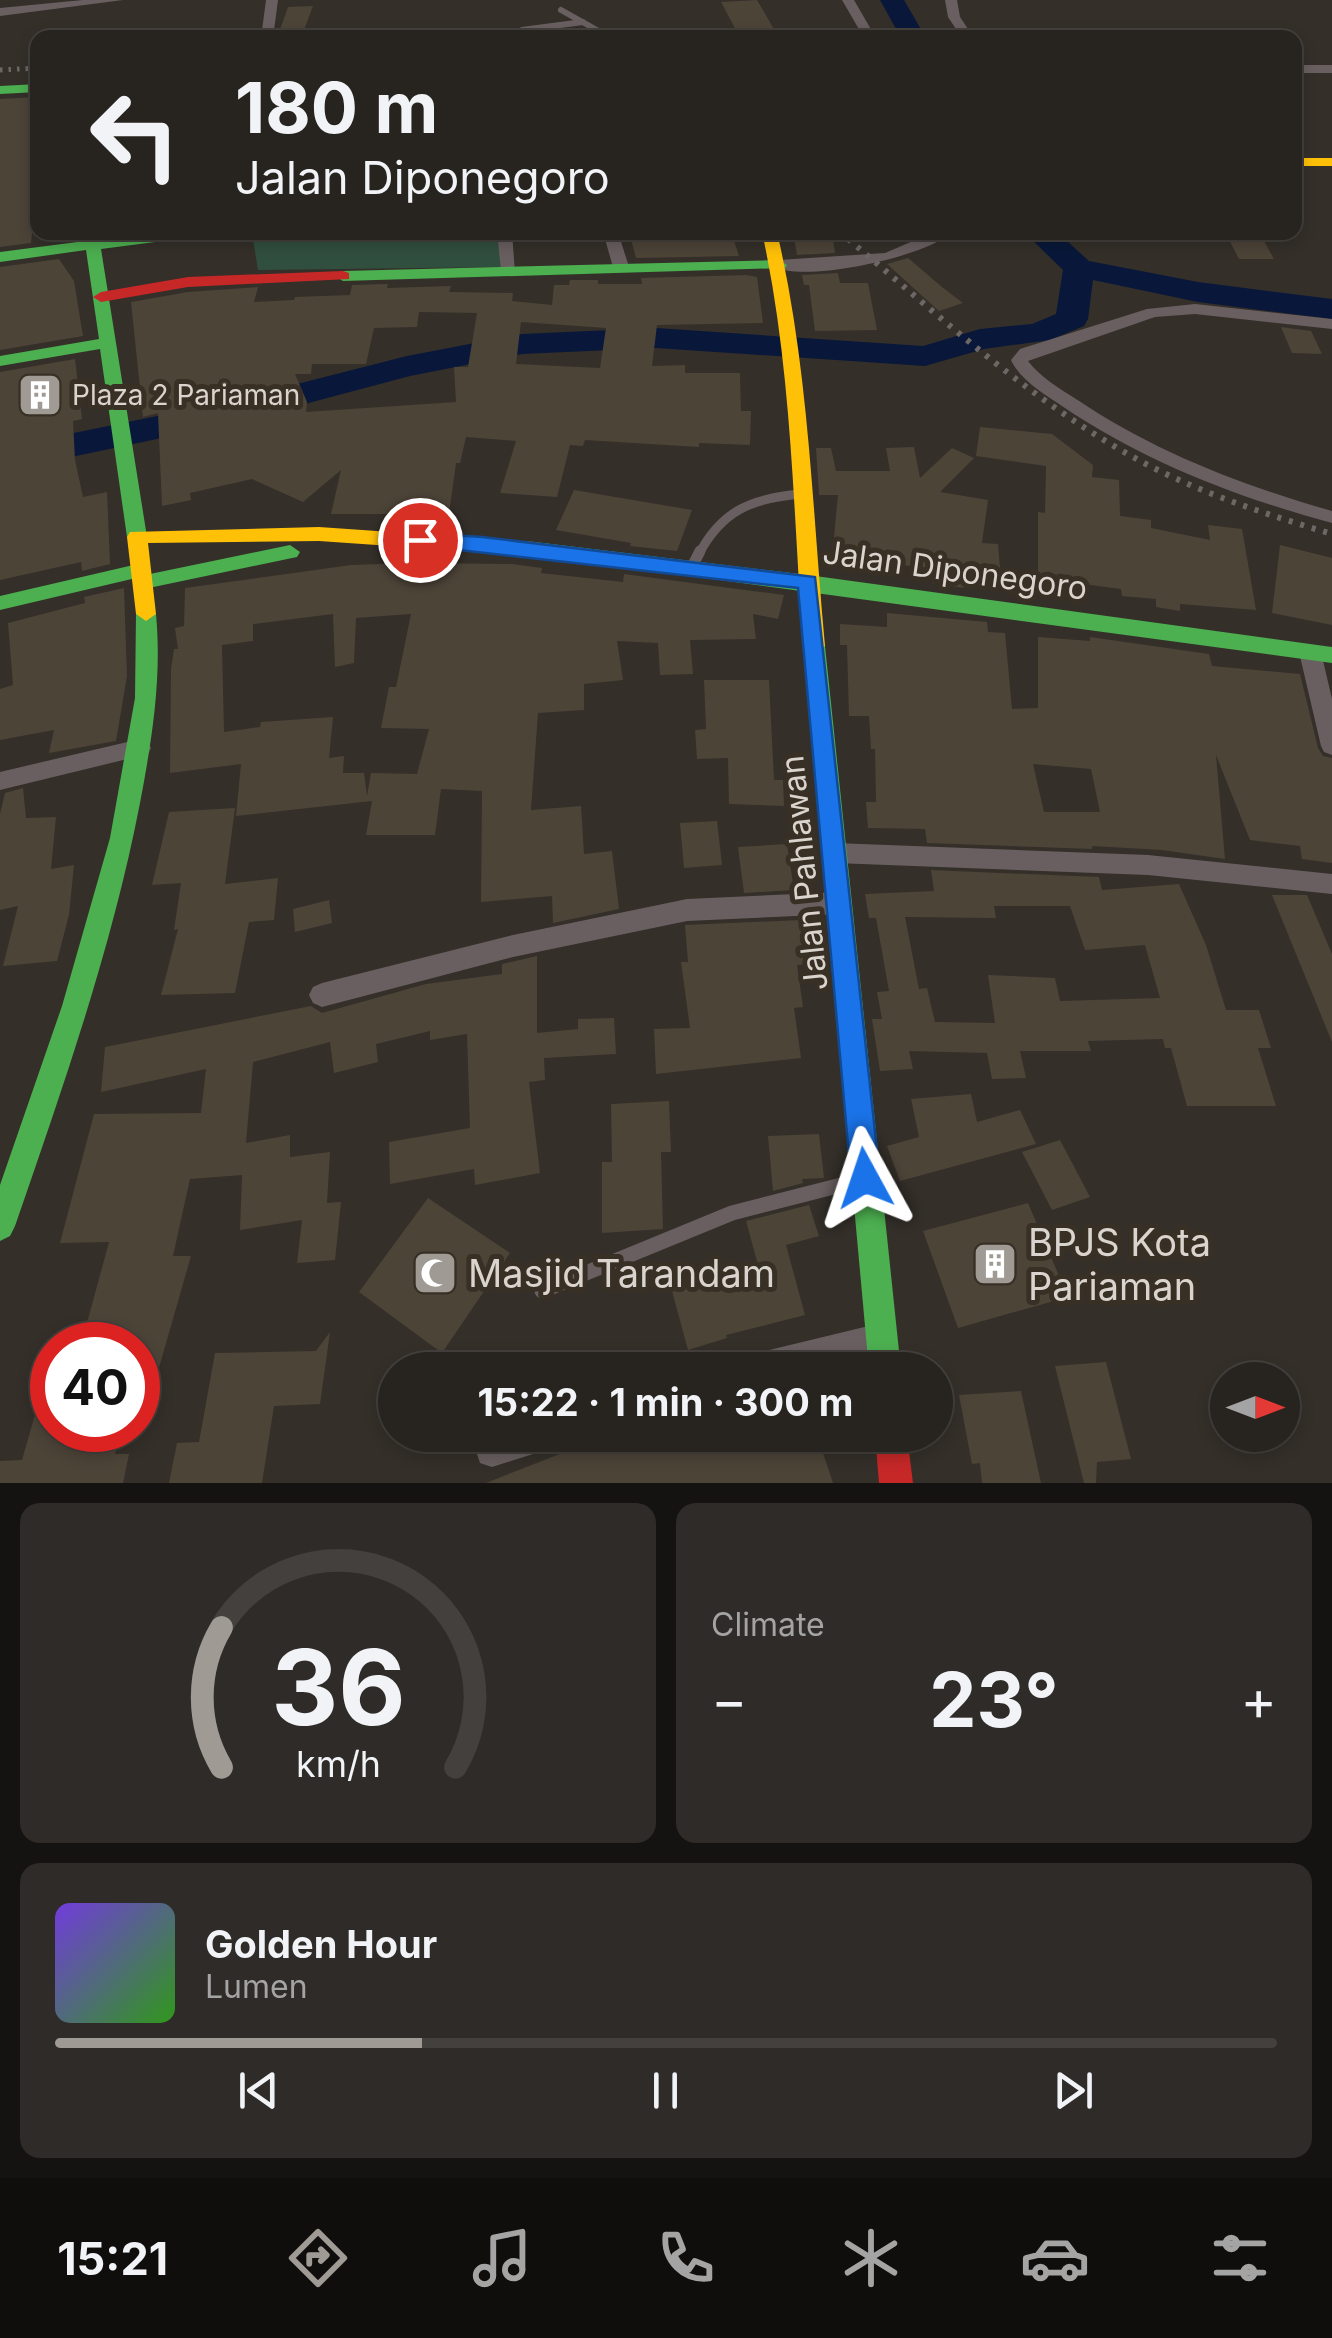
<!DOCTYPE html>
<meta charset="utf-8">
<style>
body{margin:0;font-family:Inter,sans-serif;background:#2f2b28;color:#f1f3f6;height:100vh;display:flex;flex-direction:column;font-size:38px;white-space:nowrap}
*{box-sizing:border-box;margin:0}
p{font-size:32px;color:#a4a4a4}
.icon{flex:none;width:55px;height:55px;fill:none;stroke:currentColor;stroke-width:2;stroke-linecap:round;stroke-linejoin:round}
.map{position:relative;height:1483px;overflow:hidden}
.drawer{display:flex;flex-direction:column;gap:20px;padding:20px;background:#151311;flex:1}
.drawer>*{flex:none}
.guide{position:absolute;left:30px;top:30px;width:1272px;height:210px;border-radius:20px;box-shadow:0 5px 15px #0003,0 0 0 2px #43403d;background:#27231f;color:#f1f3f6;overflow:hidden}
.needle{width:65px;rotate:90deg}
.fabs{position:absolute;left:1210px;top:1362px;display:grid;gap:20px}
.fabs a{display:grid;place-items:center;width:90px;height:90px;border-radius:50%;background:#27231f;box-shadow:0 5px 15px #0003,0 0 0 2px #43403d;font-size:50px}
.speed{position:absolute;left:30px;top:1322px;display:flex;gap:20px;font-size:50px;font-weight:700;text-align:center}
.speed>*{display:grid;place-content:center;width:130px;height:130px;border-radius:50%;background:#27231f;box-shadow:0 5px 15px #0003,0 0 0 2px #43403d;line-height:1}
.speed .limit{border:15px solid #d22;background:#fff;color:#111}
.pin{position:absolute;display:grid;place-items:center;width:85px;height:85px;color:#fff;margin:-42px;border:5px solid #fff;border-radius:50%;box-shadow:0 2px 10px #0007}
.me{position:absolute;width:110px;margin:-55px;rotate:355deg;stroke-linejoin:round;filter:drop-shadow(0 0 8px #0008)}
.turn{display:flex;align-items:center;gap:35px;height:210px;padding:0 40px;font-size:45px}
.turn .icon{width:130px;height:130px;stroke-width:2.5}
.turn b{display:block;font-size:70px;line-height:85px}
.big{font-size:75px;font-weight:700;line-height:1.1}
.drawer .card{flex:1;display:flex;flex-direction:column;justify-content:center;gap:15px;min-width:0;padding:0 35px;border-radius:20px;background:#2f2b28}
.drawer .dial{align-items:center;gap:0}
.dial svg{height:260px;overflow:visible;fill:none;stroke:#43403d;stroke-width:7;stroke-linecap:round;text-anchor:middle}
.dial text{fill:#f1f3f6;stroke:none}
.song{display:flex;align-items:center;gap:30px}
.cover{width:120px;height:120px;border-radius:15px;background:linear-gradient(135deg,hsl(260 70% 55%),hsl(110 70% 35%))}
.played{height:10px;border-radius:5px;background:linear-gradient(90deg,#9f9a94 30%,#43403d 30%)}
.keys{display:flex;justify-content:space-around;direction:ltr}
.heat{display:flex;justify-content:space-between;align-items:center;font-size:55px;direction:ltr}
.drawer .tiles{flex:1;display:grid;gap:20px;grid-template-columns:1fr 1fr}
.card:last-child{grid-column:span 2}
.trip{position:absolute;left:378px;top:1352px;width:575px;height:100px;border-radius:50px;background:#27231f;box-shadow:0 5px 15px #0003,0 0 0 2px #43403d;font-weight:700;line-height:100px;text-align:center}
.tab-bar{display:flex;height:160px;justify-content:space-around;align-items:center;background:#100e0c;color:#a4a4a4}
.tab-bar .icon{width:70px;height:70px}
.tab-bar .active{color:#9f9a94}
.tab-bar b{font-size:45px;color:#f1f3f6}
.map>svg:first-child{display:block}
.green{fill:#314f3e}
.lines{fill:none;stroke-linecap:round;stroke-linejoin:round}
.river{fill:#09183a;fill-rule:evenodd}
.building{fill:#4d4438;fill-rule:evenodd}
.lane-far3{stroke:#695f61;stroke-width:6}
.lane-far2{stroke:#695f61;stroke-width:9}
.lane-far1{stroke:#695f61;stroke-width:11}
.lane{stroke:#695f61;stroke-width:15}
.street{fill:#695f61;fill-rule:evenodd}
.fast{fill:#4caf50;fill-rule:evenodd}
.slow{fill:#ffc107;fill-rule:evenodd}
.jam{fill:#c62828;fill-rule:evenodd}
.rail-far1{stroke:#6d6766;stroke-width:5;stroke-dasharray:2.5 6;stroke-linecap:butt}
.rail{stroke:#6d6766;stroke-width:6;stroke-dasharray:4 8;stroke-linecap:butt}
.route{fill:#1a73e8;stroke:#114b97;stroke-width:2.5}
.labels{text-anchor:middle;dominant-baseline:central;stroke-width:10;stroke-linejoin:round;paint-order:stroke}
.far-poi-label{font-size:28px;fill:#d9d4cd;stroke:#383025;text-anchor:start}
.street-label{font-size:32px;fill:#d9d4cd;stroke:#383025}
.near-poi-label{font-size:38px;fill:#d9d4cd;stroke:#383025;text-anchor:start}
</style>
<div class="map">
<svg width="1332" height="1483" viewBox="0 0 1332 1483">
<rect width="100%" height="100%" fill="#342f29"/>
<!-- green -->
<path class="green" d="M252 233H496L503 267 258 270Z"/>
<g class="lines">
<!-- river -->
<g class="river">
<path d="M880 0H904L926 38H901Z"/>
<path d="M1024 232H1057L1089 261 1198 282 1332 299V319L1198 302 1093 280 1088 319 1084 326 1050 340 984 349 925 366 656 348 522 354 410 376 233 423 0 472V448L231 401 407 356 522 334 656 328 923 346 980 329 1032 324 1056 314 1063 270Z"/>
</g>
</g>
<!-- building -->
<g class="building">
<path d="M757 0 775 31 738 34 721 2Z"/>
<path d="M313 6 301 38H277L288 7Z"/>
<path d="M38 97V173L31 243 0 247V99Z"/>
<path d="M629 232H731L739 256 636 258Z"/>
<path d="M793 232H832L835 253 797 255Z"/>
<path d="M1225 232H1259L1274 259H1239Z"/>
<path d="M908 258 942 287 963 303 939 311 887 264Z"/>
<path d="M59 259 74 281 83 336 0 350V267Z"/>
<path d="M838 273 840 283H868L877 330 815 331 809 285H804L802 275Z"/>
<path d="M746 275 757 277 763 323 657 325 652 366 685 365V373H740L741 411H751L750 445 699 443V447L585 440 583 446 570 445 557 497 500 493 516 441 466 437 460 463H456L449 514H331L341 470 303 502 252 479 190 493 191 500 162 506 158 413 143 417 131 302 188 292 258 287 254 302 294 300 295 297 350 295 352 285 388 284 387 288 451 286 449 292 513 293 512 301 552 305 554 285H569L570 280H598V284H642L641 278ZM419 312 477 313 468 367H454L456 402 306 412 307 402 295 374H311L312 364H366L374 328 417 327ZM521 322 606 328 600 368 516 364Z"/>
<path d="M1281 327 1311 331 1322 354 1292 353Z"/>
<path d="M75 359 82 419 73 421 75 460 83 497 107 492 110 564 82 571 81 562 0 580V372Z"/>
<path d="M980 427 1052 434 1093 465 1092 477 1119 480 1120 516 1151 520V528L1210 540 1208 525 1242 529 1256 610 1180 604V611L1156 607V599L1122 596 1121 589 1038 578V512L1045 513 1046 466 976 456Z"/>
<path d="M914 447 920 478 952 448 974 458 940 492 988 500 982 543 998 544 1001 580 964 577V588L932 583 931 568 832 558 838 495H819L816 448H831L836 471H890L886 448Z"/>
<path d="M574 490 692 510 677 551 630 546 631 543 556 530Z"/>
<path d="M1280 545 1332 558V625L1272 613Z"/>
<path d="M414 563 512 564 542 568 541 573 623 582 624 574 784 595 778 619 753 614 756 639 690 640 693 674 660 675 658 643 617 641 623 680 584 684V710L538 713 531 810 581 806 584 854 612 851 619 909 553 923 552 896 481 902 482 791 441 789 435 835H366L372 801 236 816 241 764 170 773 171 669 174 649H178L175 628 184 626 185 588 351 565ZM333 614 335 667 354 663 356 618 411 614 396 687H389L381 728 429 729 417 774 371 773 367 796 364 773H343L344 756 329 758 333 717 261 722 260 727 224 732 222 645 253 641V624Z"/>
<path d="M124 588 127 676 116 741 49 753 54 730 0 740V689L13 685 8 623 85 603 84 597Z"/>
<path d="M887 613 987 622 988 632 1005 633 1012 709 1038 708V637L1090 641V637L1209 654 1212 666 1300 674 1318 748 1323 756 1332 758V863L1302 859 1300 846 1250 840 1216 755 1225 859 1162 850 1092 846V849L927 843 925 829 868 828 866 802H876L875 749H871L869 716H849L847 645H840V624L887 627ZM1033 764 1091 769 1100 812H1044Z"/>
<path d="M704 680H769L774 780H783L784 806 729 804 728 758 697 759 695 730 706 729Z"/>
<path d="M23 788 26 818 56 817 51 869 74 865 69 915 57 961 3 966 18 906 0 910V814L5 793Z"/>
<path d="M235 808 225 884 278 878 274 920 249 922 235 993 161 995 178 929 174 930 181 883 152 885 169 812Z"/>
<path d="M717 821 722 865 684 868 680 823Z"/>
<path d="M787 844 794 890 744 893 738 847Z"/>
<path d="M931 870 1099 877 1102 890 1179 884 1206 945 1226 1010H1259L1271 1048H1258L1276 1106H1187L1171 1048H1165L1163 1039 1088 1041 1091 1051H1020L1026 1078 992 1079 987 1053 909 1051 913 1069 880 1071 872 1019H882L877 992 889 991 876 918H869L865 894 934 891ZM994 906H1070L1085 950 1145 945 1160 998 1060 1001 1055 978 988 975 995 1023 935 1022 927 988 919 989 905 917 996 918Z"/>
<path d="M1272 895H1307L1332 954V1042Z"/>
<path d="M329 900 332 923 295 932 293 909Z"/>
<path d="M801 920 811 964 797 965 803 1007 794 1008 801 1058 656 1074 654 1029 690 1028 681 962H688L685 925Z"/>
<path d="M537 956V1033L578 1029V1019L614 1018 616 1054 544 1058 545 1080 529 1082 540 1173 475 1185 474 1169 390 1184 389 1142 470 1128 467 1034 430 1040V1031L376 1044 378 1062 334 1073 330 1042 253 1062 246 1143 290 1135V1157L330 1152 327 1203 341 1202 335 1260 297 1263 302 1220 240 1230 242 1175 190 1179 173 1256H191L144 1420 138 1419V1345H81L109 1242 60 1243 94 1114 201 1113 206 1069 101 1092 105 1047 311 1006 322 1013 426 984 502 974V964Z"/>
<path d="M971 1094 977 1122 1020 1110 1036 1144 900 1181 887 1146 919 1137 911 1099Z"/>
<path d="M669 1101 671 1152H661L663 1229 602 1233V1162H612L611 1104Z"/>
<path d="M819 1134 824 1178 802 1179 803 1183 773 1191 768 1136Z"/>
<path d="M1060 1140 1090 1197 1052 1210 1022 1152Z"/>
<path d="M428 1198 510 1253 442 1353 359 1292Z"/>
<path d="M1028 1203 1068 1297 958 1328 923 1231Z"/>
<path d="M809 1205 819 1236 786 1245 805 1315 726 1335 727 1338 688 1350 672 1291 725 1275 724 1268 757 1261 746 1221Z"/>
<path d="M330 1332 320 1404 274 1406 262 1483H169L177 1443 199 1442 215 1353 316 1351Z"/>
<path d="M1106 1362 1131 1459 1097 1462 1096 1483H1084L1055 1366Z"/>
<path d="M47 1373 52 1374V1430H121L115 1454H129L123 1483H0V1461L22 1460Z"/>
<path d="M1021 1391 1041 1483H982L980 1463 972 1464 959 1395Z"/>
<path d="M608 1435H817L833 1483H486Z"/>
</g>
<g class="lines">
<!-- lane-far3 -->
<g class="lane-far3">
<path d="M561 10 611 38"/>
<path d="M558 38 522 30 583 22"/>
</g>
<!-- lane-far2 -->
<path class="lane-far2" d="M699 554C722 510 753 498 801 494"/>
<!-- lane-far1 -->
<path class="lane-far1" d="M691 569 700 551"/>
<!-- lane -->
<path class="lane" d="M542 1291 732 1213 861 1180"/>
<!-- street -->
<g class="street">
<path d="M83 0H123L0 16V8Z"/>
<path d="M266 0H278L273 38H261Z"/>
<path d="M842 0H854L876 38H864Z"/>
<path d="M945 0H957L960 17 974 38H962L948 17Z"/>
<rect x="1295" y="65" width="37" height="8"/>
<path d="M497 232H512L515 273 501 270Z"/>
<path d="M603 232H618L629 267 627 270 613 267Z"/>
<path d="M934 232H953C925 257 800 285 771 265L779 260 885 253Z"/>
<path d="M1195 304 1332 319V329L1195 314 1155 317 1028 361C1039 376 1060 389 1076 399 1155 452 1241 485 1332 511V523C1236 497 1145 462 1062 406 1044 394 1020 380 1011 360L1020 349 1147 309Z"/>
<path d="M1310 644 1321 652 1332 699V755L1324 752 1321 746 1299 652Z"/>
<path d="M140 739 148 742 151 748 148 754 0 790V772Z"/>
<path d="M835 843 1148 855 1332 874V894L1148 875 835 863 826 860 823 853 826 846Z"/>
<path d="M840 892 849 895 852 903 849 911 840 914 687 921 513 957 322 1007 313 1003 309 995 313 987 322 983 513 935 687 899Z"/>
<path d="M881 1323 892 1328 897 1339 892 1350C842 1371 790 1370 737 1370L742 1359 753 1354Z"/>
<path d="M491 1435H559L555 1447 492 1467 480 1463 476 1451 480 1439Z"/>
</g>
<!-- fast -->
<g class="fast">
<path d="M38 84V92L0 94V86Z"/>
<path d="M155 232H201L194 237 101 249 147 537 137 544 127 537 100 349 0 366V356L99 339 86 250 0 262V252Z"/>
<path d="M779 260 787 265 785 268 343 281 335 276 343 271Z"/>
<path d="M535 542 808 575 1332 647V663L528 554 525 549 528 544Z"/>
<path d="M290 545 300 552 297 557 144 589 137 587 136 578 0 610V596L142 563 149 565 150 574Z"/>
<path d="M146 607 156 614C162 678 152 740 140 803 112 948 63 1087 15 1226L10 1236 0 1241V1185L62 1006 110 838 135 698 136 614Z"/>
<path d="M814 638 825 646 901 1370H869L803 646Z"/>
</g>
<!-- slow -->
<g class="slow">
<rect x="1295" y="158" width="37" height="8"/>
<path d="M762 232H777C809 369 812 507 825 646L814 654 803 646C793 507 792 369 762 232Z"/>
<path d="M319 527 535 542 545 549 535 556 319 541 148 543 156 614 146 621 136 614 127 537 130 532Z"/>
</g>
<!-- jam -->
<g class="jam">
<path d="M343 271 349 273V279L188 287 101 302 93 297 101 292 188 277Z"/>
<path d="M875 1435H907L913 1483H879Z"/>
</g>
<!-- rail-far1 -->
<g class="rail-far1">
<path d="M0 70 38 68"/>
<path d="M839 232 850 242"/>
</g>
<!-- rail -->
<path class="rail" d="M848 239C943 319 1036 406 1146 464 1205 495 1269 515 1332 534"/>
</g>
<!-- route -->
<path class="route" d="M420 533 482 537 815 577 880 1178 876 1189 865 1193 855 1189 851 1178 798 588 414 545V535Z"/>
<!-- icons -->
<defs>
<symbol id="building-square" viewBox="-11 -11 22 22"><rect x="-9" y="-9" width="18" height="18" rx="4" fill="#9f9a94" stroke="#383025"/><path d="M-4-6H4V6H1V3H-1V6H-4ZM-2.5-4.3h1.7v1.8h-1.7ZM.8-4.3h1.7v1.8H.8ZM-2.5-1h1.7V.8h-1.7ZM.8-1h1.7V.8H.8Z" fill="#fff"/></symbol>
<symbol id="mosque-square" viewBox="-11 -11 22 22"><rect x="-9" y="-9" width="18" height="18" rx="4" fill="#9f9a94" stroke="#383025"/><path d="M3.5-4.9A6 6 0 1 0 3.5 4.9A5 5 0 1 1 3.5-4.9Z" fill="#fff"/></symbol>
</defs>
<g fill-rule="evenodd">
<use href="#building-square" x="15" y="370" width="50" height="50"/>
<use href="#building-square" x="970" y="1239" width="50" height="50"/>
<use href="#mosque-square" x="410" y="1248" width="50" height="50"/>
</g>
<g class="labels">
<!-- far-poi labels -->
<g class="far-poi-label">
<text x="72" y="395">Plaza 2 Pariaman</text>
</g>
<!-- street labels -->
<g class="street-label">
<text transform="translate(955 570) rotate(8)">Jalan Diponegoro</text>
<text transform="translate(804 873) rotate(-96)">Jalan Pahlawan</text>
</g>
<!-- near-poi labels -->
<g class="near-poi-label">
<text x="1028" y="1242">BPJS Kota<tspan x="1028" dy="44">Pariaman</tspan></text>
<text x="468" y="1273">Masjid Tarandam</text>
</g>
</g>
</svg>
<div class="fabs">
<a><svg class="needle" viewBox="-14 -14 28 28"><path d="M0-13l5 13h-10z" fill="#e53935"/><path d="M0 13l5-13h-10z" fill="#a4a4a4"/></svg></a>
</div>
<div class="speed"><div class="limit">40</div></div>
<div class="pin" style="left:420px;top:540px;background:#d93025"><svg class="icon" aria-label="arrive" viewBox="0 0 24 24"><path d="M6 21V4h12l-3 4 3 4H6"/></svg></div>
<svg class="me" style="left:865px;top:1178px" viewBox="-20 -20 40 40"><path d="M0-17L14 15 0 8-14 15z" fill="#1a73e8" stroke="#fff" stroke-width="4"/></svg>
<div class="trip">15:22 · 1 min · 300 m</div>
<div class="guide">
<div class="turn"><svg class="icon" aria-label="left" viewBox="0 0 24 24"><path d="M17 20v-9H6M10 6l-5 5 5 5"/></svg><div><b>180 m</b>Jalan Diponegoro</div></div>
</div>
</div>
<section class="drawer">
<div class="tiles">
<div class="card dial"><svg viewBox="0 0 100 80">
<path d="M14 69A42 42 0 1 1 86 69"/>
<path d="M14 69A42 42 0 0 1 14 26" stroke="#9f9a94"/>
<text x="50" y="56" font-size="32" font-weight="700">36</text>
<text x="50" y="72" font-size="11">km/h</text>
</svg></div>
<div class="card"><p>Climate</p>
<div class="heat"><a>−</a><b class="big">23°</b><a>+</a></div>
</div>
<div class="card">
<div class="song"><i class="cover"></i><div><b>Golden Hour</b><p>Lumen</p></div></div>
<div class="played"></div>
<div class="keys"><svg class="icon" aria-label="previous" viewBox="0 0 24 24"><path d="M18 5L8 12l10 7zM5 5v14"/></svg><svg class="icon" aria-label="pause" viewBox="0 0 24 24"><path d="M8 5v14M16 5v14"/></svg><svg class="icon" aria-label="next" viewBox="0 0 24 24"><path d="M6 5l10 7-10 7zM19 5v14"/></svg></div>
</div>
</div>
</section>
<nav class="tab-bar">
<b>15:21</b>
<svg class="icon active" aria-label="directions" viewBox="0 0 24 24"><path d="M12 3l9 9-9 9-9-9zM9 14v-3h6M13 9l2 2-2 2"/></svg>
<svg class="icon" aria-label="music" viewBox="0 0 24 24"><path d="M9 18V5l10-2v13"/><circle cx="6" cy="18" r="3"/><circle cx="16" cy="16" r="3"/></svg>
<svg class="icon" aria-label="phone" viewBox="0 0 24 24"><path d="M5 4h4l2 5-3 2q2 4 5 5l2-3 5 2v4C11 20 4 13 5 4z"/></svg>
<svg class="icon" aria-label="climate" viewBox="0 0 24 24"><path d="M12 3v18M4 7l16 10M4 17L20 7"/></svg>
<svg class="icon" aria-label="car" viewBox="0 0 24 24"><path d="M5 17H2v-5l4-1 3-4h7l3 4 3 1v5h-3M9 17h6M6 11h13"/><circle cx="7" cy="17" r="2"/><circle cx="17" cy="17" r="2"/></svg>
<svg class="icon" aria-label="filters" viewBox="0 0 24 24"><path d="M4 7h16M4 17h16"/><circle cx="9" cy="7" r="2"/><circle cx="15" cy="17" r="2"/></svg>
</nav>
